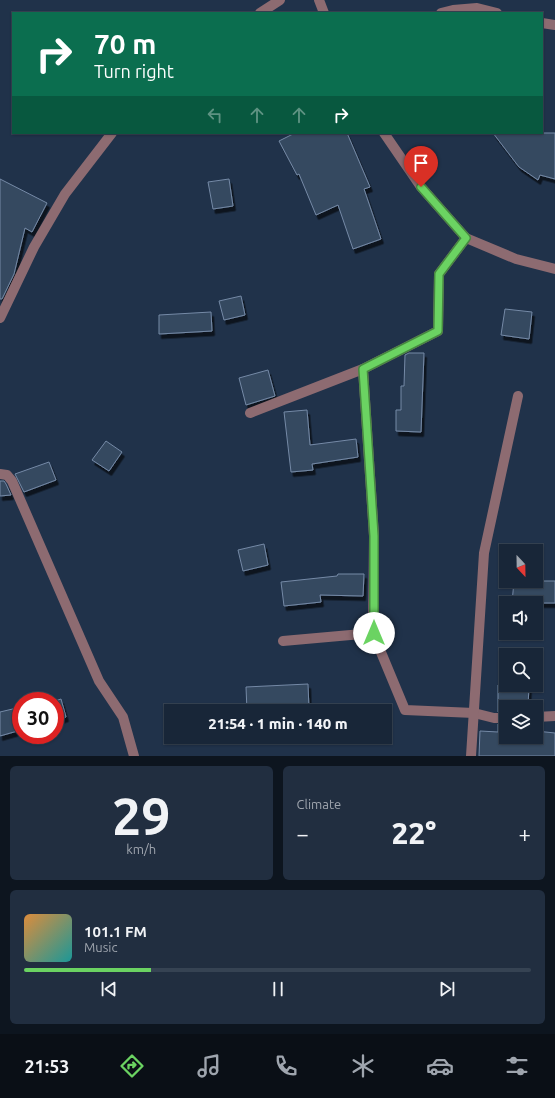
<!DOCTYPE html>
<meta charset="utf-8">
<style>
body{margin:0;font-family:Ubuntu,sans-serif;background:#212e40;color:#f1f3f6;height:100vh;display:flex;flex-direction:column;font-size:15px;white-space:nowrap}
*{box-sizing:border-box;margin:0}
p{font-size:13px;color:#9fa5ae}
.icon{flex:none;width:22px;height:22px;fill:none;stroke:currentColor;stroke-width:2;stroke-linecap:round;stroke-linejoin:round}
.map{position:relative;height:756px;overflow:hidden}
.drawer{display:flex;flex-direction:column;gap:10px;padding:10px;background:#0d151f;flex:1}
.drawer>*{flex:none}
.top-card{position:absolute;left:12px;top:12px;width:531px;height:122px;border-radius:0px;box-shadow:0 1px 3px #0004,0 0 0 1px #364353;background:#0b6e4f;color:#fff;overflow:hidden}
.needle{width:26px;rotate:158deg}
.buttons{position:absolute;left:499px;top:544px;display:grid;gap:8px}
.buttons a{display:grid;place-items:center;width:44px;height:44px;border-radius:0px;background:#182638;box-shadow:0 1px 3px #0004,0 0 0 1px #364353;font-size:20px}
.speed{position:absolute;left:12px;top:692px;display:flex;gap:8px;font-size:20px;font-weight:700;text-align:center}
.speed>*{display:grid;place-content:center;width:52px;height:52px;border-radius:50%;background:#182638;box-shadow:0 1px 3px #0004,0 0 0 1px #364353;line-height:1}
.speed .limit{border:6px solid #d22;background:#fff;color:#111}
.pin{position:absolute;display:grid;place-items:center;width:34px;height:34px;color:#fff;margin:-41px -17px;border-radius:50% 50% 50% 0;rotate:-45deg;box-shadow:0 0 4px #0007}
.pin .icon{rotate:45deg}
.me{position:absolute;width:44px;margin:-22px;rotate:0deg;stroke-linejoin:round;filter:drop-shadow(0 0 3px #0008)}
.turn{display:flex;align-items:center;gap:14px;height:84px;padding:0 16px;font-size:18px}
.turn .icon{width:52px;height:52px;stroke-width:2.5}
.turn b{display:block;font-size:28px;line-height:34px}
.lanes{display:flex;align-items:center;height:38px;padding:0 16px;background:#0003;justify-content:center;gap:20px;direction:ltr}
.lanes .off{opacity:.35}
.big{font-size:30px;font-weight:800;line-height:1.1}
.drawer .card{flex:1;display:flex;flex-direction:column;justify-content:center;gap:6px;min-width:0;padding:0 14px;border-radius:6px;background:#212e40}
.drawer .dial{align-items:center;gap:0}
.dial b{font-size:52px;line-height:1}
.song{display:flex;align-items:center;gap:12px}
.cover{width:48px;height:48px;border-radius:6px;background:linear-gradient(135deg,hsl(30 70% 55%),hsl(180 70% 35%))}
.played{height:4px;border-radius:2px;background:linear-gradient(90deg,#6bd362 25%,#364353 25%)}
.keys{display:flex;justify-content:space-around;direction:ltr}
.heat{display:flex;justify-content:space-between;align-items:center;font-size:22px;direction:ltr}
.drawer .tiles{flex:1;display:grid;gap:10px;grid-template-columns:1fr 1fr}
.card:last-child{grid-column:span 2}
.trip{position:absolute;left:164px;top:704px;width:228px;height:40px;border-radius:0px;background:#182638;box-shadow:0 1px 3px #0004,0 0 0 1px #364353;font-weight:800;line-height:40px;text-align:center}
.tab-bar{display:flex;height:64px;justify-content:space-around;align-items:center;background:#0a0f16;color:#9fa5ae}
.tab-bar .icon{width:28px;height:28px}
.tab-bar .selected{color:#6bd362}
.tab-bar b{font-size:18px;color:#f1f3f6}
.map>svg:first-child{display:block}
.building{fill:#354861;stroke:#758aa6;filter:url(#shadow)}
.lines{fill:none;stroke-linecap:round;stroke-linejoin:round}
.minor{stroke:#8d6b71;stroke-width:10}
.route-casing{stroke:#468940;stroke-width:10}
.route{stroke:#6bd362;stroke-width:7}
</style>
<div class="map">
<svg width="555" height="756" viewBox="0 0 555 756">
<defs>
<filter id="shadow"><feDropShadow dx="2.5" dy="4.5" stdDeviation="0" flood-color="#0009"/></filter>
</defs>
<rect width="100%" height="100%" fill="#20324a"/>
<!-- building -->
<g class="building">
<path d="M295 133H347L370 187 364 189 381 239 353 249 338 205 316 215 299 174 297 175 279 141Z"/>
<path d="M493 133H555V179L540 175 538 180 519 167Z"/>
<path d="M0 179 47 203 32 232 25 228 14 274 2 299H0Z"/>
<path d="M229 179 233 206 213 209 208 182Z"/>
<path d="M241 296 245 315 224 320 219 301Z"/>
<path d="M505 309 532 312 529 339 501 335Z"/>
<path d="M211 312 212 331 159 334V315Z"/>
<path d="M409 353H424L421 432 396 431V410H401V386H404L405 355Z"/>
<path d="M268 370 275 396 246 405 239 378Z"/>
<path d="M307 410 310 445 356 439 358 457 312 464 313 470 291 472 284 412Z"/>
<path d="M106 441 122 452 109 471 92 460Z"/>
<path d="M49 462 56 480 24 492 15 474Z"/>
<path d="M0 481H4L6 484 11 495 0 496Z"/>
<path d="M264 544 268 565 243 571 238 550Z"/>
<path d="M338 574H364L363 596 320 595 321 602 284 606 281 582 337 576Z"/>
<path d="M514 581H555V603H512Z"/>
<path d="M308 684 309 710 247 711 246 687Z"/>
<path d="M498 685H529L528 707H506V712H498Z"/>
<path d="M61 699 66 717 55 721V701Z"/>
<path d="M21 707V730L0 736V712Z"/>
<path d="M498 724H506V737H536V731L555 733V756H479L480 731 498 732Z"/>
</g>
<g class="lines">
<!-- minor -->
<g class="minor">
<path d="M319 0 324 13"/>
<path d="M260 13 280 0"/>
<path d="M441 13 453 10 477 8 497 13"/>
<path d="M542 23 555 25"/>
<path d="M384 133 421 187 466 238 516 259 555 269"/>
<path d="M0 318 34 247 65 194 112 133"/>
<path d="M363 369 374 536 373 633"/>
<path d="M250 413 363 369 438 331 439 274 466 238"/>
<path d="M0 474 7 475 12 481 99 681 123 717 134 756"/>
<path d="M283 641 373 633 405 710 474 713 494 718H506"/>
<path d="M536 717 555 716"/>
<path d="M471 756 484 553 518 396"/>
</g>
</g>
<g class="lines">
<defs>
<path id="route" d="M374 633V536L363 369 438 331 439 274 466 238 421 187"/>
</defs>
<!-- route casing -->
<use href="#route" class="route-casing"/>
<!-- route -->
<use href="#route" class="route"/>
</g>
</svg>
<div class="buttons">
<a><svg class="needle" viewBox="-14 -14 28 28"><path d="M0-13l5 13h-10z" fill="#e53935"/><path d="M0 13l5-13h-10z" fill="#9fa5ae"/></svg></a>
<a><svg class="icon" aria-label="sound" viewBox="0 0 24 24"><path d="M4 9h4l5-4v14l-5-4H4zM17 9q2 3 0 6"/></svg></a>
<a><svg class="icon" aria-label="search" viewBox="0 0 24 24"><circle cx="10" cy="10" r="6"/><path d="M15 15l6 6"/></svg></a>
<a><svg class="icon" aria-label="layers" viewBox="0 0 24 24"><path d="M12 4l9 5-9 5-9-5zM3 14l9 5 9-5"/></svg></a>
</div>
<div class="speed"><div class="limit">30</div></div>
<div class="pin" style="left:421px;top:187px;background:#d93025"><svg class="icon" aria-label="arrive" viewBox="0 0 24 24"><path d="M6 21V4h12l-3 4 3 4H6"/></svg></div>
<svg class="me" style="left:374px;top:633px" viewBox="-20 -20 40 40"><circle r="19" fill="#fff"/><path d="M0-13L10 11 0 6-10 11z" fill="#6bd362"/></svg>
<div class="trip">21:54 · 1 min · 140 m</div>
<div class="top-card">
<div class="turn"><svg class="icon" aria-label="right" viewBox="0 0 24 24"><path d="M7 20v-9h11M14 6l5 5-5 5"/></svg><div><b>70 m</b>Turn right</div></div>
<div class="lanes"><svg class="icon off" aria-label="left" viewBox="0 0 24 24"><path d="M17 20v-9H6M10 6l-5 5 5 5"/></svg><svg class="icon off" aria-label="ahead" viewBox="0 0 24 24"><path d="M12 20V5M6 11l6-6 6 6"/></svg><svg class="icon off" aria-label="ahead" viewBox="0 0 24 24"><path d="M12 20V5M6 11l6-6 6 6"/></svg><svg class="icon" aria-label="right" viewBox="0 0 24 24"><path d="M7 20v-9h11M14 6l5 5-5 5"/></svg></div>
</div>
</div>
<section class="drawer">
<div class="tiles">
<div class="card dial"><b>29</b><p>km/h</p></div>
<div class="card"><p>Climate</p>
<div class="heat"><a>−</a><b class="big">22°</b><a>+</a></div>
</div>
<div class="card">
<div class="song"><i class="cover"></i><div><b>101.1 FM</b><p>Music</p></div></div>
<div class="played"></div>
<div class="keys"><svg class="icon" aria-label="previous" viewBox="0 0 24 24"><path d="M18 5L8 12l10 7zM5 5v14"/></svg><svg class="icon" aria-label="pause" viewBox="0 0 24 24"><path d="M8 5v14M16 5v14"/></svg><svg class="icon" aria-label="next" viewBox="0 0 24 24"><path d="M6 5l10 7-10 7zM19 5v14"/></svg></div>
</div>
</div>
</section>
<nav class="tab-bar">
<b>21:53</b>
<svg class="icon selected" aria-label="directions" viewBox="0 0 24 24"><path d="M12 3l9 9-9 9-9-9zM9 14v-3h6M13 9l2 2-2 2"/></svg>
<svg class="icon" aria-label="music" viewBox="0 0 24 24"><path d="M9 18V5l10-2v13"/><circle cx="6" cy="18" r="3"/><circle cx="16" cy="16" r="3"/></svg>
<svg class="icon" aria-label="phone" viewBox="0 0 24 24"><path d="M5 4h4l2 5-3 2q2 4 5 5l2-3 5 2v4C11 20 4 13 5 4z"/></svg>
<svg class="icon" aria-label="climate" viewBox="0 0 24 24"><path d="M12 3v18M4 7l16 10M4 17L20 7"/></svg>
<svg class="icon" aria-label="car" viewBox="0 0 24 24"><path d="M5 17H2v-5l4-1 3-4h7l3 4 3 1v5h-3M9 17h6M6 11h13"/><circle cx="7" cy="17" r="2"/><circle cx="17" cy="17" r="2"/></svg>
<svg class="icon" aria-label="filters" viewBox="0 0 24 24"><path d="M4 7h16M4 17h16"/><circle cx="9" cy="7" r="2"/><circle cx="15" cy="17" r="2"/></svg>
</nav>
